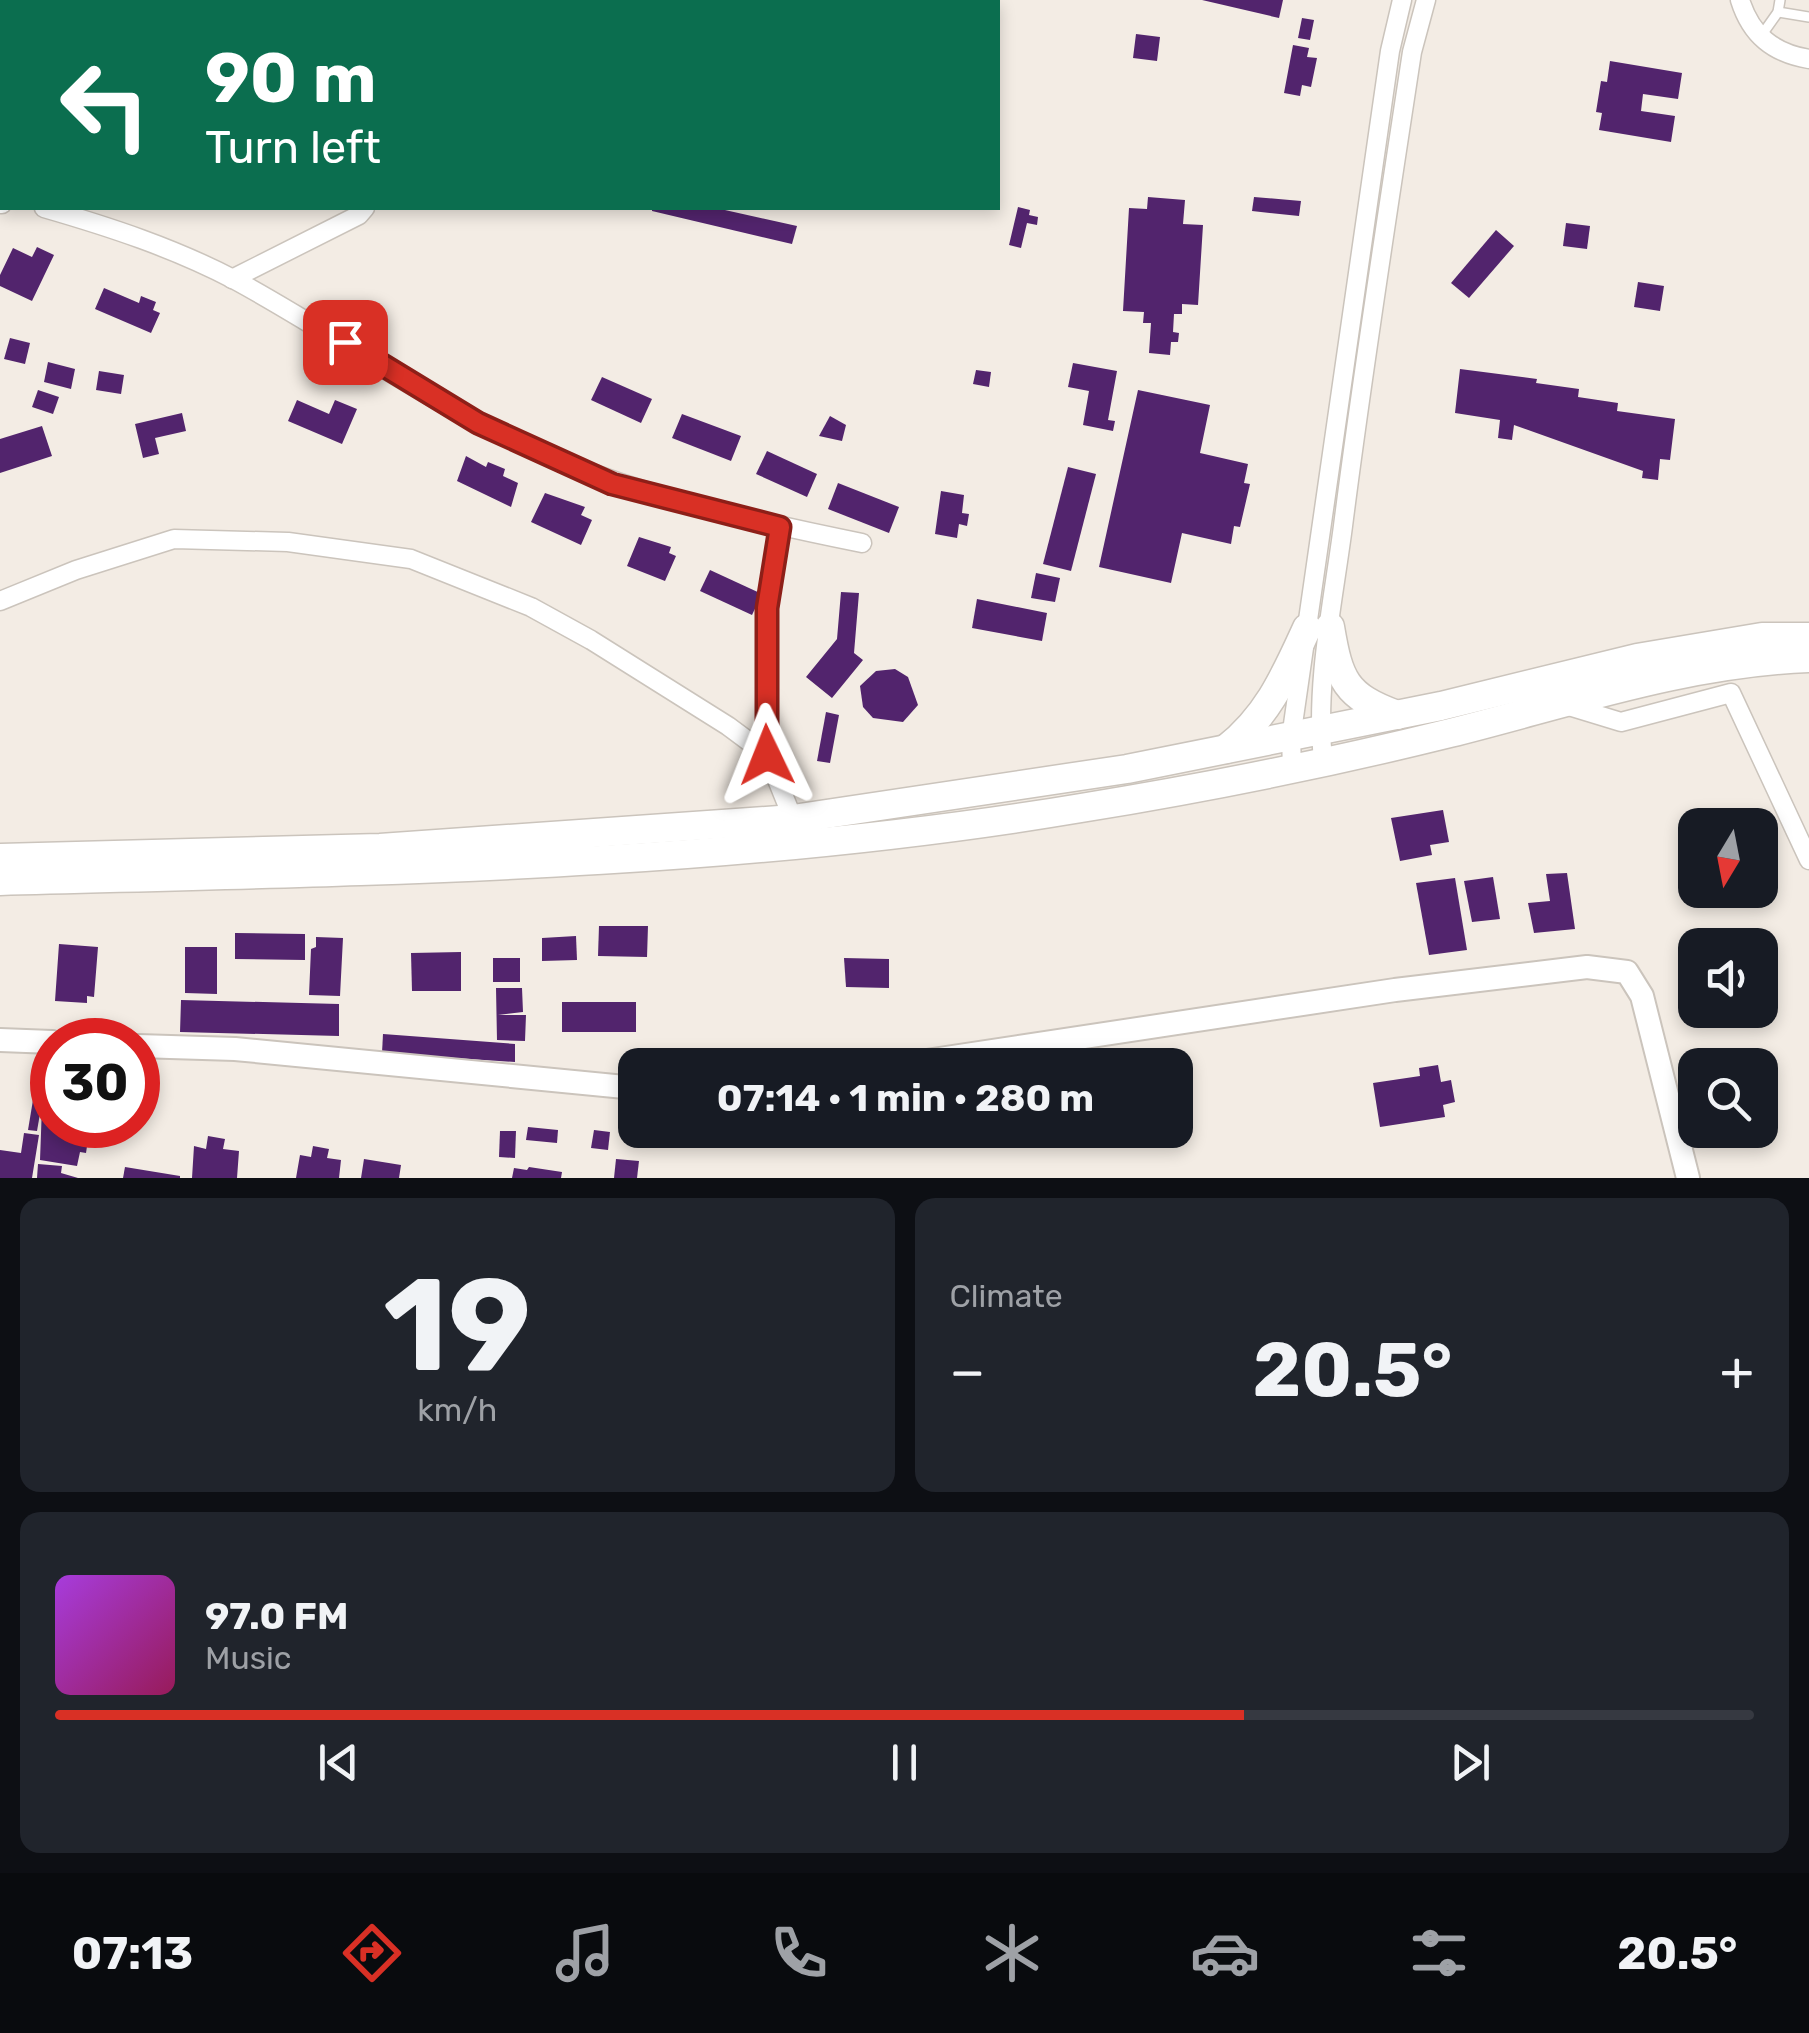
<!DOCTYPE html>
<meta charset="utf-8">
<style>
body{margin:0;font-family:Rubik,sans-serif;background:#20242c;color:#f1f3f6;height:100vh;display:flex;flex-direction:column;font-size:38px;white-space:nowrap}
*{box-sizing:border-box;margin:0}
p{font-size:32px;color:#9ea1a6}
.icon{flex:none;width:55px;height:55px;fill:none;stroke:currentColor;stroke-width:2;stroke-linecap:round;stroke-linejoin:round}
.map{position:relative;height:1178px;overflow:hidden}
.drawer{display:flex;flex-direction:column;gap:20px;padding:20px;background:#0d0f14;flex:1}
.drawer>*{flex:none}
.hud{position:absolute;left:0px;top:0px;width:1000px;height:210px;box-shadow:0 5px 15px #0003;background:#0b6e4f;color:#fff;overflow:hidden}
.needle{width:65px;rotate:190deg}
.tools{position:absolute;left:1678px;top:808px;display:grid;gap:20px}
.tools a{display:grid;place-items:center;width:100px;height:100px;border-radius:20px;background:#171b24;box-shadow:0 5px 15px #0003;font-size:50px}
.speed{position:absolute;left:30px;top:1018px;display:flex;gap:20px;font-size:50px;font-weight:700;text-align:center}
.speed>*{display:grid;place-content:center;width:130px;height:130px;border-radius:50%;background:#171b24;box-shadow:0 5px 15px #0003;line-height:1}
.speed .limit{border:15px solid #d22;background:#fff;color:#111}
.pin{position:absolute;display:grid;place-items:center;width:85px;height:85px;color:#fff;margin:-42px;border-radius:20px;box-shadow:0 5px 15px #0006}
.me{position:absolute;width:110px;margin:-55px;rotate:358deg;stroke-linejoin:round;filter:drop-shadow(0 0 8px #0008)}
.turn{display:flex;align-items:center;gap:35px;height:210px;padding:0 40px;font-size:45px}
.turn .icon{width:130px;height:130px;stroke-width:2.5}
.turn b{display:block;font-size:70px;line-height:85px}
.big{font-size:75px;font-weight:700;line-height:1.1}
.drawer .card{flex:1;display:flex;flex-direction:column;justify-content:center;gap:15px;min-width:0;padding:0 35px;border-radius:20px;background:#20242c}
.drawer .dial{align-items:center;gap:0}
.dial b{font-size:130px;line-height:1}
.song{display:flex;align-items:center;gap:30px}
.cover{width:120px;height:120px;border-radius:15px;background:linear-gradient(135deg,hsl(280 70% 55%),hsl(330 70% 35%))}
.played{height:10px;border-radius:5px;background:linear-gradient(90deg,#d93025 70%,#363941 70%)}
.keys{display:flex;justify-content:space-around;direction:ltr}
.heat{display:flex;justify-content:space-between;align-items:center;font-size:55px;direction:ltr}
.drawer .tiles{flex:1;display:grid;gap:20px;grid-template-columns:1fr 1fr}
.card:last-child{grid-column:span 2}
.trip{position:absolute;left:618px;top:1048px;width:575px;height:100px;border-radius:20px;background:#171b24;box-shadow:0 5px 15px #0003;font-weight:700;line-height:100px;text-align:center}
.tabs{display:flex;height:160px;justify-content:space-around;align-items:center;background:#090b0e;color:#9ea1a6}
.tabs .icon{width:70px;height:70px}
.tabs .on{color:#d93025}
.tabs b{font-size:45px;color:#f1f3f6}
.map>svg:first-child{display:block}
.building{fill:#52246d}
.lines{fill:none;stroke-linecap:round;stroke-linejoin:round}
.service-casing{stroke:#cbc4bc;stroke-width:12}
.minor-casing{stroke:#cbc4bc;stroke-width:21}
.tertiary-casing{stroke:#cbc4bc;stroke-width:26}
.primary-casing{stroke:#cbc4bc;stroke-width:31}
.service{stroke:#fff;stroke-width:9}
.minor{stroke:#fff;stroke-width:18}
.tertiary{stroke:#fff;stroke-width:22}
.primary{stroke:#fff;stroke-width:28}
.route-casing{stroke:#8d1f18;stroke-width:25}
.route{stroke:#d93025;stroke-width:18}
</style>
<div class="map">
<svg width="1809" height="1178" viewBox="0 0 1809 1178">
<rect width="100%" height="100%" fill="#f3ece4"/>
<!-- building -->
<g class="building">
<path d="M1202 0H1283L1279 18Z"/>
<path d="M1302 18 1314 20 1310 40 1298 38Z"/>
<path d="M1136 34 1160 37 1157 61 1133 58Z"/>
<path d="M1293 45 1309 48 1307 57 1317 58 1311 87 1302 85 1300 96 1284 93Z"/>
<path d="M1610 61 1682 73 1678 99 1643 94 1641 111 1675 116 1671 142 1599 130 1602 113 1596 112 1601 81 1607 82Z"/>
<path d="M1148 197 1185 200 1183 224 1203 225 1198 305 1182 304V314H1174L1173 332 1179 333 1178 342H1171L1170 355 1149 353 1151 323H1143L1144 312 1123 311 1129 208 1147 209Z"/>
<path d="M1254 197 1301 201 1299 216 1252 211Z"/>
<path d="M1018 207 1030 210 1029 215 1038 217 1037 225 1027 223 1021 248 1009 245Z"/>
<path d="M652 208H716L797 226 792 244 652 211Z"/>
<path d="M1566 223 1590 226 1587 249 1563 246Z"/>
<path d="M1496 230 1514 246 1469 298 1451 283Z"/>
<path d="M37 247 54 255 32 301 0 286V275L13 248 32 257Z"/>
<path d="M1638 282 1664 286 1660 311 1634 307Z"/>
<path d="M104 288 139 303 141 296 156 302 153 310 160 313 151 333 95 309Z"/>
<path d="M10 338 30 343 25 364 4 359Z"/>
<path d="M48 362 75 369 71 389 44 382Z"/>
<path d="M1073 363 1117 371 1108 420 1115 421 1113 431 1083 425 1089 391 1068 387Z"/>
<path d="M1460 369 1537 379 1536 383 1579 389 1578 397 1618 403 1617 411 1675 419 1670 460 1660 459 1658 480 1642 478 1643 471 1514 425 1512 440 1498 438 1500 420 1455 413Z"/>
<path d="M976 370 991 372 989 387 973 384Z"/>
<path d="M99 371 124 375 121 394 96 390Z"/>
<path d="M602 377 652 399 641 423 591 400Z"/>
<path d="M38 390 59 397 53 414 32 407Z"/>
<path d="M1138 390 1210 405 1200 453 1248 464 1244 483 1250 484 1240 527 1234 526 1231 544 1182 533 1171 583 1099 567Z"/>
<path d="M297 400 329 414 335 400 357 409 342 444 288 421Z"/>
<path d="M182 413 186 431 155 438 159 454 143 458 135 424Z"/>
<path d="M682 414 741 436 731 461 672 438Z"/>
<path d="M830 416 846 425 842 441 819 436Z"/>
<path d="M42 426 52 456 0 473V439Z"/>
<path d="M767 451 817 474 807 497 756 474Z"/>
<path d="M466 456 486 467 488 462 505 469 503 476 518 483 511 507 457 481Z"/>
<path d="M1068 467 1096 474 1071 571 1043 564Z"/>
<path d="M838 483 899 507 889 533 828 509Z"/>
<path d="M941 491 964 495 962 513 969 514 967 526 959 524 957 538 935 534Z"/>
<path d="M545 493 585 507 581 515 592 520 581 545 531 522Z"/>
<path d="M639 537 671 547 669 553 676 556 665 581 627 566Z"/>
<path d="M710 570 762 594 752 615 700 591Z"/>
<path d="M1036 573 1060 578 1055 602 1031 598Z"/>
<path d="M841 592 859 593 854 653 863 660 832 698 806 677 837 639Z"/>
<path d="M977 599 1047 613 1042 641 972 628Z"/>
<path d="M895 669 908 677 918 705 903 722 873 718 863 707 860 686 876 671Z"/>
<path d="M826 712 839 715 830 763 817 761Z"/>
<path d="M1443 810 1449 842 1430 845 1432 855 1400 861 1391 818Z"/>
<path d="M1567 873 1575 929 1534 933 1528 903 1550 901 1546 874Z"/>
<path d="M1493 877 1500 919 1472 922 1464 881Z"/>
<path d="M1455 878 1467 950 1429 955 1416 883Z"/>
<path d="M599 926H648L647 957 598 956Z"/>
<path d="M235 933 305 934V960L235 959Z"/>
<path d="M576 936 577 960 542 961V938Z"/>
<path d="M316 937 343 938 340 996 309 995 311 949 316 947Z"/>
<path d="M59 944 98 947 94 997 87 996V1003L55 1001Z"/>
<path d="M185 947H217V994L185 993Z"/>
<path d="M461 952V991H412L411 953Z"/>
<rect x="493" y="958" width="27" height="24"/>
<path d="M844 958 889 959V988L846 987Z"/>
<path d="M496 988H522L523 1012 498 1015H526L525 1041 497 1040Z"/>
<path d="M181 1000 339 1004V1036L180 1032Z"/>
<rect x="562" y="1002" width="74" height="30"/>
<path d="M383 1034 515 1044V1062L382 1053Z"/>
<path d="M1438 1065 1441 1082 1451 1080 1455 1102 1443 1105 1445 1117 1380 1127 1373 1083 1420 1076 1419 1068Z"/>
<path d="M33 1100 42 1102 37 1131 28 1130Z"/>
<path d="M42 1106 52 1108V1125H70L89 1133 86 1153 80 1152 77 1166 40 1160Z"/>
<path d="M528 1127 558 1130 557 1143 526 1140Z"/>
<path d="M594 1130 610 1132 608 1150 591 1148Z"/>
<path d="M500 1131H516L515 1158 499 1157Z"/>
<path d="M24 1133 39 1135 32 1178H0V1150L21 1153Z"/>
<path d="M208 1136 225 1139 223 1149 239 1151 237 1178H192L194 1146 206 1149Z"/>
<path d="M313 1146 329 1149 327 1158 341 1160 339 1178H296L300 1155 311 1157Z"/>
<path d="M364 1159 401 1165 399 1178H361Z"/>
<path d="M616 1159 639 1161 637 1178H614Z"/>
<path d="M38 1164 62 1166 61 1173 78 1178H37Z"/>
<path d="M125 1167 180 1176V1178H123Z"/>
<path d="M529 1167 562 1172 561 1178H512L514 1168 527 1170Z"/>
</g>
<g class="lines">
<defs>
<g id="service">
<path d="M1778 12 1809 17"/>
<path d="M1761 36 1778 12 1780 0"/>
</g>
<g id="minor">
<path d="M37 0V2"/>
<path d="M1740 0C1751 35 1773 53 1809 59"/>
<path d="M457 2 458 0"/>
<path d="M0 204H2"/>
<path d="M44 208C110 227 174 248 235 280 318 325 395 379 478 423 599 487 729 516 862 543"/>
<path d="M232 279 359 215 365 208"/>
<path d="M0 601 76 570 174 539 288 542 411 559 531 607 591 640 728 726 767 755 793 819"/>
<path d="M1562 704 1621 722 1731 693 1809 860"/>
<path d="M767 755V608L780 527"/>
<path d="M1323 761C1315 684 1333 603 1343 526 1363 368 1388 210 1412 52L1426 0"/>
<path d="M1292 767 1291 738 1390 51 1402 0"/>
</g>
<g id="tertiary">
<path d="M0 1040 52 1042"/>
<path d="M138 1046 235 1049 635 1088"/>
<path d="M900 1065 1395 990 1587 967 1627 972 1642 996 1688 1178"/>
</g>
<g id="primary">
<path d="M1330 627C1339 680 1345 696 1397 715"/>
<path d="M1226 749C1268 716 1285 676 1307 628"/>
<path d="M0 858 380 848 793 819 1127 769 1441 706 1637 658 1762 637H1809"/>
<path d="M0 881C361 871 724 868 1081 808 1204 788 1329 763 1450 733 1570 703 1684 663 1809 658"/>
</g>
</defs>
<!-- service casing -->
<use href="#service" class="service-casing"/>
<!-- minor casing -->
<use href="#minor" class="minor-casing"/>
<!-- tertiary casing -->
<use href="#tertiary" class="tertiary-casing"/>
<!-- primary casing -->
<use href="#primary" class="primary-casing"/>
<!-- service -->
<use href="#service" class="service"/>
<!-- minor -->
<use href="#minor" class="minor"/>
<!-- tertiary -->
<use href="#tertiary" class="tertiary"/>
<!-- primary -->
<use href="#primary" class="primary"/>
</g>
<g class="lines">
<defs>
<path id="route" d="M345 342 478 423 612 484 780 527 767 608V755"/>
</defs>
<!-- route casing -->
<use href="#route" class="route-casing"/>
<!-- route -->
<use href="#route" class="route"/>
</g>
</svg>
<div class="tools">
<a><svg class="needle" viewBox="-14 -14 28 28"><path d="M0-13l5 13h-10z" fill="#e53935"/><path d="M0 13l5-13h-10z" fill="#9ea1a6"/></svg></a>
<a><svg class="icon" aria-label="sound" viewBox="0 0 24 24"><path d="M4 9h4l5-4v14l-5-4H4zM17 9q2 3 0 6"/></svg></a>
<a><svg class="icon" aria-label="search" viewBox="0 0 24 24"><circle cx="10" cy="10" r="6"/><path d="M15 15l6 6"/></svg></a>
</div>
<div class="speed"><div class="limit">30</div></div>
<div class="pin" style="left:345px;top:342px;background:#d93025"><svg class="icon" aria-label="arrive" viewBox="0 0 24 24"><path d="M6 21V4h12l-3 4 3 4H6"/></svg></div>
<svg class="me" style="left:767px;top:755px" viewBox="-20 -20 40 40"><path d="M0-17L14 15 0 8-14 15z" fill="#d93025" stroke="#fff" stroke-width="4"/></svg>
<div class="trip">07:14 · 1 min · 280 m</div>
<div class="hud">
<div class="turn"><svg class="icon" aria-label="left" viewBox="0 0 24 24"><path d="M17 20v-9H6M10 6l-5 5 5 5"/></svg><div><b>90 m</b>Turn left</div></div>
</div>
</div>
<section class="drawer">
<div class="tiles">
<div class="card dial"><b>19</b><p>km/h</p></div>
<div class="card"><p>Climate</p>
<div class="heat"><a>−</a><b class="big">20.5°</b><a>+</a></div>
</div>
<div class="card">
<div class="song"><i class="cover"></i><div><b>97.0 FM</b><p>Music</p></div></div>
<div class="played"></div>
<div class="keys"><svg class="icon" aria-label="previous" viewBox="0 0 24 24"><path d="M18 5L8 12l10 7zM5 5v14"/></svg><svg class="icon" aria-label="pause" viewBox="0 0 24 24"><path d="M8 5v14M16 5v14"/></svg><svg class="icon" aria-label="next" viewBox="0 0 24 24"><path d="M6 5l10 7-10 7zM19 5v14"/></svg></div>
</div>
</div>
</section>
<nav class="tabs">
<b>07:13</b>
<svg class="icon on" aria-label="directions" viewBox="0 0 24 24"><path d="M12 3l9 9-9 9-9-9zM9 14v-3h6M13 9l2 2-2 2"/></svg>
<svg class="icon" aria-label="music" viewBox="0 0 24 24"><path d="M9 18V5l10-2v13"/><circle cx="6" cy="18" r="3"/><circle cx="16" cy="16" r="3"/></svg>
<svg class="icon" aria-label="phone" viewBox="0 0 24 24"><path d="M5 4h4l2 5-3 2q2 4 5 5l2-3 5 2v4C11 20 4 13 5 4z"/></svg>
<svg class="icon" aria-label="climate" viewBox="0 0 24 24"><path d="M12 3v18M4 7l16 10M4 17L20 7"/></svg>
<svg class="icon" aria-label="car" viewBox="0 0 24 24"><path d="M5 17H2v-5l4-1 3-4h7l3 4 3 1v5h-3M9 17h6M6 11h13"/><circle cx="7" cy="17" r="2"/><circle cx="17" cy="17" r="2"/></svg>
<svg class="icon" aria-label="filters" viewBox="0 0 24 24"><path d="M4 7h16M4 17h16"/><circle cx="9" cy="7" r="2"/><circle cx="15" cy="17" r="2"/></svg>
<b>20.5°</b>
</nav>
